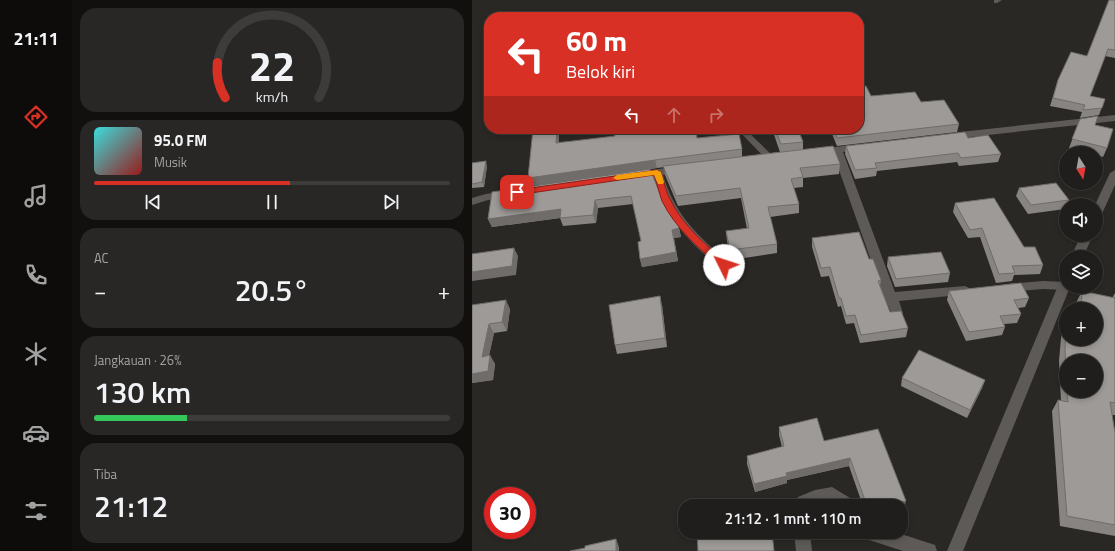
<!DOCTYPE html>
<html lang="id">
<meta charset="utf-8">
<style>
body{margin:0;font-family:"Titillium Web",sans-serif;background:#282725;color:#f1f3f6;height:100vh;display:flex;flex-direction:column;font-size:15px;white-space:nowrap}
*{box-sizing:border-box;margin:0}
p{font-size:13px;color:#a2a2a3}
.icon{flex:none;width:22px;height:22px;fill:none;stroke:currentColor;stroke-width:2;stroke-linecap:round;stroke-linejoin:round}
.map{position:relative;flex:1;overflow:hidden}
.panel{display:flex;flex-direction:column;gap:8px;padding:8px;background:#12100f;width:400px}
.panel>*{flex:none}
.top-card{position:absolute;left:12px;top:12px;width:380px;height:122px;border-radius:16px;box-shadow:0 2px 6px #0003,0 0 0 1px #3d3c3b;background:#d93025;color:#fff;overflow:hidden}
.needle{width:26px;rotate:169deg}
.fabs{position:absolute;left:587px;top:146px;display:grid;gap:8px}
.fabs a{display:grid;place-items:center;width:44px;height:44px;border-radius:50%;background:#201e1c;box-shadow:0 2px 6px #0003,0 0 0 1px #3d3c3b;font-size:20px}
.speed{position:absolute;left:12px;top:487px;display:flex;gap:8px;font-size:20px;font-weight:700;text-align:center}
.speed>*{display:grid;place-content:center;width:52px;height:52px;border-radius:50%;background:#201e1c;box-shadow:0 2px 6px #0003,0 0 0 1px #3d3c3b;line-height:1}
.speed .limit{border:6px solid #d22;background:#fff;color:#111}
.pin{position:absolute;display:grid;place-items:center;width:34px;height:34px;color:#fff;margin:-17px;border-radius:8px;box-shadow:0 2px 6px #0006}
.me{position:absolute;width:44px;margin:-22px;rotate:311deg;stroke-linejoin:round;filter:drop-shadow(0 0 3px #0008)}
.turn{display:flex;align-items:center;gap:14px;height:84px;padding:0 16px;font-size:18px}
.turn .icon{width:52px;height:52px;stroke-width:2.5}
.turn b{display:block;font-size:28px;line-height:34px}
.lanes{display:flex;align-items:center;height:38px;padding:0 16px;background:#0003;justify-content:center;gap:20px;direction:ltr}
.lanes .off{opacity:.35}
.big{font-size:30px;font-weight:600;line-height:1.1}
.panel .tile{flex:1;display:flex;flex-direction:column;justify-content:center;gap:6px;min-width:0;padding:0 14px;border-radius:16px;background:#282725}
.panel .dial{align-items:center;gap:0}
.dial svg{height:104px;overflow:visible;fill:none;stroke:#3d3c3b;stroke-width:7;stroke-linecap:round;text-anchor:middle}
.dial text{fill:#f1f3f6;stroke:none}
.song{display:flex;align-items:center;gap:12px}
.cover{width:48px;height:48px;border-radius:6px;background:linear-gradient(135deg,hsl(180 70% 55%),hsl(0 70% 35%))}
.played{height:4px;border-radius:2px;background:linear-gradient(90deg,#d93025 55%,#3d3c3b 55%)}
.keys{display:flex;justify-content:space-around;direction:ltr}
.heat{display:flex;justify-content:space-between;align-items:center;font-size:22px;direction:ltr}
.charge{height:6px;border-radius:3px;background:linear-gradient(90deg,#34c759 26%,#3d3c3b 0)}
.trip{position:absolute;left:206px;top:499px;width:230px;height:40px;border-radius:16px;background:#201e1c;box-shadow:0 2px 6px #0003,0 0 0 1px #3d3c3b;font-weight:600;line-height:40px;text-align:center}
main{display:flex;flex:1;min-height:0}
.menu{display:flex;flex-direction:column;width:72px;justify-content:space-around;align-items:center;background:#0d0c0b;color:#a2a2a3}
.menu .icon{width:28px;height:28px}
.menu .selected{color:#d93025}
.menu b{font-size:18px;color:#f1f3f6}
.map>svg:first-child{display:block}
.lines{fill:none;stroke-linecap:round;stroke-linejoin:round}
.lane{fill:#5d5a57;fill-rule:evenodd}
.street{fill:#5d5a57;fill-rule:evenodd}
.secondary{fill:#5d5a57;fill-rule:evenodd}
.wall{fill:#888482;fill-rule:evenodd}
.shaded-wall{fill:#6f6c6a}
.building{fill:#9e9a97;stroke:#6f6c6a}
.route{fill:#d93025;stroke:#8d1f18}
.slow{fill:#f59e0b}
</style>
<main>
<nav class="menu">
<b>21:11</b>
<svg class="icon selected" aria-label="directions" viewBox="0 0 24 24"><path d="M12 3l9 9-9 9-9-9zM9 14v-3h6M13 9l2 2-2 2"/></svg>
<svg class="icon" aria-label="music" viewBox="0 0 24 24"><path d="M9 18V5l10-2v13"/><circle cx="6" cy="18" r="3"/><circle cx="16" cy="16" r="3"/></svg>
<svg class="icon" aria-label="phone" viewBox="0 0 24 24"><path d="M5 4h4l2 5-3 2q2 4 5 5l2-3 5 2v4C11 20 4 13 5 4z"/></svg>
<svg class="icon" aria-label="climate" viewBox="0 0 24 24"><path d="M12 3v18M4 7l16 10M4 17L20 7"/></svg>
<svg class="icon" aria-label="car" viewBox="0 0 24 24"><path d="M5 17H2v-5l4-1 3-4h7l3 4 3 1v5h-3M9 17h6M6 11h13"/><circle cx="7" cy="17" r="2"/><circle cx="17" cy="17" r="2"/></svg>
<svg class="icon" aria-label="filters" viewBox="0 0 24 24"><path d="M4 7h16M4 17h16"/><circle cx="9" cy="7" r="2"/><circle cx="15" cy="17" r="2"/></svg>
</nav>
<section class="panel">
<div class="tile dial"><svg viewBox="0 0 100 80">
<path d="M14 69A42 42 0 1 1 86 69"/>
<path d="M14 69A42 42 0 0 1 8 42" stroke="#d93025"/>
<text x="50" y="56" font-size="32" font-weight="700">22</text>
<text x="50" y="72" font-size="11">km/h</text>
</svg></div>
<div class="tile">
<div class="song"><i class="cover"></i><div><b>95.0 FM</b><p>Musik</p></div></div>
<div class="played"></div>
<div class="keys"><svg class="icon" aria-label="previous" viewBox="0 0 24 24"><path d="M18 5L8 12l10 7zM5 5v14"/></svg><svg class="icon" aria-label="pause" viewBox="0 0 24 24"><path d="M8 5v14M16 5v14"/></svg><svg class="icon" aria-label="next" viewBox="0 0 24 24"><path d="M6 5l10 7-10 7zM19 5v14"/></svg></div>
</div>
<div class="tile"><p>AC</p>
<div class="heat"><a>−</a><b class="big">20.5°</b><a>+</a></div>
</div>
<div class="tile"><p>Jangkauan · 26%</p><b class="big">130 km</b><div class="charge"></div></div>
<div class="tile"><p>Tiba</p><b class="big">21:12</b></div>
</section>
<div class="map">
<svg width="643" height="551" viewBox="0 0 643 551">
<rect width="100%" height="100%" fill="#2a2825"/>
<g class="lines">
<!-- lane -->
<path class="lane" d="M265 129H273L301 156 302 158 301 160H295Z"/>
<!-- street -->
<g class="street">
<path d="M522 0H530L525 3H522Z"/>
<path d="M643 115V121L479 139 474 136 479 133Z"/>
<path d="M389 144 392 145 394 147 392 149 371 152 423 292 493 286 497 288 499 291 497 294 427 301 431 313 429 316 425 318 421 316 412 297 361 153 346 155 341 152 346 149Z"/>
<path d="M209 166 214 169 213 171 191 175C203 215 225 235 256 262L258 265 256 268 252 269 248 268C217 242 192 216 181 176L164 178 159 175 164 172Z"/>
<path d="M35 191 39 192 40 194 39 196 16 200 0 205V198L14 194Z"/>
<path d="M571 281 592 282H594V287H598L592 290 571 289 535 292 531 291 529 288 531 285 535 284Z"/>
<path d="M360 487 383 501 385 506H363L358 503 342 506H322L326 497 343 490Z"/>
<path d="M322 532H338L340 551H324Z"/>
<path d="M389 532H423L463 545 465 551H431L391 538Z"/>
</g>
<!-- secondary -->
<g class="secondary">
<path d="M643 170V185L629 216 628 219 624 220 623 205 638 173Z"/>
<path d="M609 235H621L611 257H599Z"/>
<path d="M594 277V287H598L491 551H475L588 281 590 278Z"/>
</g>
</g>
<!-- wall -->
<g class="wall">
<path d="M643 0V58L633 56 618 96 633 99 627 115 608 118 610 112 578 106 586 80 615 56Z"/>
<path d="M399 96 449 102 487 124 485 132 365 146 358 129H387Z"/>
<path d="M608 119 623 125 635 148 631 157 624 155V153H617L597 148Z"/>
<path d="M85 129 87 136V142L225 138 270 149V157L308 152 300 129H326L331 142V150L368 164 367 174 331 178V187L322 188 327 204V213L298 217 305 244V253L259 260 255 241 254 231 275 229 269 198 206 206 193 175 192 167 59 186Z"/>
<path d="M496 138 529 154 526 162 487 166 485 162 405 171 404 176 383 179 373 154 374 146Z"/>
<path d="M0 163 15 166 12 187 0 188Z"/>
<path d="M547 188 597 200 595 205H594L593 209 556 214 544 196Z"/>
<path d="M20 192 189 196 207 228 209 237 202 238 206 261 170 267 168 259 169 241 161 204 126 208 124 223 91 226 88 218 20 227 16 219Z"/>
<path d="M483 203 552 247 571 265 568 274 542 275 540 281 524 283 508 237 496 238 481 212Z"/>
<path d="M340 238 397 259 409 280 408 286 418 312 436 328 434 337 388 343 382 323 374 324 369 306 366 307 357 276 349 277 340 247Z"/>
<path d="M416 257 478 273 476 282 423 287 415 266Z"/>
<path d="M477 291 557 298 553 307 546 308 549 314 545 323 532 324 533 327 530 335 494 341 475 300Z"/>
<path d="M610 291 640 298 643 293V415H640L643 433V536L588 526 580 411 586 400 589 401 587 361 590 327 594 318V339H624V309H604V303ZM594 361 624 391H594Z"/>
<path d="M0 305 38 309 35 331 22 333 17 355 23 364 21 380 0 383Z"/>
<path d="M190 305 195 347 145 354 143 345Z"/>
<path d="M430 378 513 380 510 388 495 418 429 386Z"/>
<path d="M307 427 352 441 406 429 432 508 429 509V506H391L377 466 315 480V483L283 492 275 464V456L310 447 307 435Z"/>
</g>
<!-- shaded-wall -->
<g class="shaded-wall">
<path d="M85 129 87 136V151L84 143Z"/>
<path d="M183 160 185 168 59 186 56 178Z"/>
<path d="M14 161 15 166 12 187 10 182Z"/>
<path d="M123 200 126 208 124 223 121 215Z"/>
<path d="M89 209 88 218 20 227 16 219Z"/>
<path d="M207 228 209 237 201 238 200 230Z"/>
<path d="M42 248 46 256 44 275 0 281V272Z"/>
<path d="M204 252 206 261 170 267 168 259Z"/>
<path d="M188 296 190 305 195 347 193 338Z"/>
<path d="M34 300 38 309 35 331 30 322Z"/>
<path d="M17 324 22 333 15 365 10 357Z"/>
<path d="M18 355 23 364 21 380 0 383V374Z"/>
<path d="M513 380 510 388 495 418 498 410Z"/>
<path d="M378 458 377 466 315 480V483L283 492 282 484 314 473Z"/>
<path d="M434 501 432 508 429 509V506H412Z"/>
<path d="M144 539 147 547V551H144Z"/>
</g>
<!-- building -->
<g class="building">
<path d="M637 0H643V50L636 49 618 96 633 99 630 108 611 110 613 105 581 98 586 80 599 52 615 56Z"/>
<path d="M387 86H394L399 96 443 92 449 102 472 100 487 124 365 138 362 129H387Z"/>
<path d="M626 116 623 125 641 129 635 148 600 139 608 119Z"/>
<path d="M61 129H85L84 143 143 136 142 131 159 129H224L225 138 267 134 270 149 183 160 56 178Z"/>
<path d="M303 129H326L331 142 309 144Z"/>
<path d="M493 132 496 138 516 135 529 154 489 158 486 153 403 163 405 168 383 170 374 146Z"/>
<path d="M361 146 368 164 328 168 331 177 319 179 327 204 296 207 305 244 258 250 254 231 277 228 268 188 204 196 191 166Z"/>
<path d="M14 161 10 182 0 184V163Z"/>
<path d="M178 169 189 196 205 220 207 228 200 230 204 252 168 259 166 242 169 241 159 196 123 200 121 215 88 218 89 209 16 219 20 192Z"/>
<path d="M584 183 597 200 559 205 547 188Z"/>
<path d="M522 198 552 247H563L571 265 540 266 543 273 527 274 510 228 498 230 483 203Z"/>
<path d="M387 232 397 259H401L409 280 406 281 418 312 429 311 436 328 389 335 383 315 374 316 369 298H367L358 267 349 268 340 238Z"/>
<path d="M42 248 40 266 0 272V254Z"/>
<path d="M469 252 478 273 424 279 416 257Z"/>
<path d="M549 283 557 298 542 300 549 314 528 316 533 327 497 332 477 291Z"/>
<path d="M610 291 643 298V403L638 402 643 433V525L595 516 586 400 596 402 595 391H624V361H594V370L593 349 594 331V339H606L607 342V339H624V309H609Z"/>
<path d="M188 296 193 338 143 345 137 305Z"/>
<path d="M34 300 30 322 17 324 10 357 18 355 16 371 0 374V305Z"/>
<path d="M447 350 513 380 498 410 430 378Z"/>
<path d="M345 418 352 441 406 429 434 501 412 506H395L378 458 314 473 315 476 282 484 275 456 312 446 307 427Z"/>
<path d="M225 532H300L302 551H226Z"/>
<path d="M144 539V551H98L113 548V546Z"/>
</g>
<!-- route -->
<path class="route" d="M185 170 189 172C192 181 194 193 199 201 212 227 234 245 256 263L257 265 256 268H249C227 248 203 228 190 201 187 193 185 183 182 175L45 195 41 192 45 190Z"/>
<!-- slow -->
<path class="slow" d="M185 170 189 172 192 182 191 184H186L182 175 145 180 141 178 145 175Z"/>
</svg>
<div class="fabs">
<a><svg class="needle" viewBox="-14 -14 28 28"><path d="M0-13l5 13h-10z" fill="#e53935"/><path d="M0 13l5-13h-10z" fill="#a2a2a3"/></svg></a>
<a><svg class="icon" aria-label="sound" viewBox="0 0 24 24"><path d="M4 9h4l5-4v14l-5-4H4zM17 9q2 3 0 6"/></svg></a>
<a><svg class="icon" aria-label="layers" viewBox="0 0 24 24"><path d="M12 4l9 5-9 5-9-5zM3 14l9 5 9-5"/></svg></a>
<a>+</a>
<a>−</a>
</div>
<div class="speed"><div class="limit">30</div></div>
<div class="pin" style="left:45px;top:192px;background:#d93025"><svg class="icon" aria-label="arrive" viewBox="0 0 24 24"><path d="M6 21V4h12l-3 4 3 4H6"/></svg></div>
<svg class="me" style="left:252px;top:265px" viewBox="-20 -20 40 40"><circle r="19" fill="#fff"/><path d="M0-13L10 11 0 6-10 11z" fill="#d93025"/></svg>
<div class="trip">21:12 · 1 mnt · 110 m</div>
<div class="top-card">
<div class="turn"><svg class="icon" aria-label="left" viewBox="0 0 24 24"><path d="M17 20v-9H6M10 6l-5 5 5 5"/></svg><div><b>60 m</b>Belok kiri</div></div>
<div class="lanes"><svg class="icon" aria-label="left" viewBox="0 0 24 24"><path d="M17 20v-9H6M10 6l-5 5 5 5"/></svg><svg class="icon off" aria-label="ahead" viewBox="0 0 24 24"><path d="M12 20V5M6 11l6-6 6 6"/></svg><svg class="icon off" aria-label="right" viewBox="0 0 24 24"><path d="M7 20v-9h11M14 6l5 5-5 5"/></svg></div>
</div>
</div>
</main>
